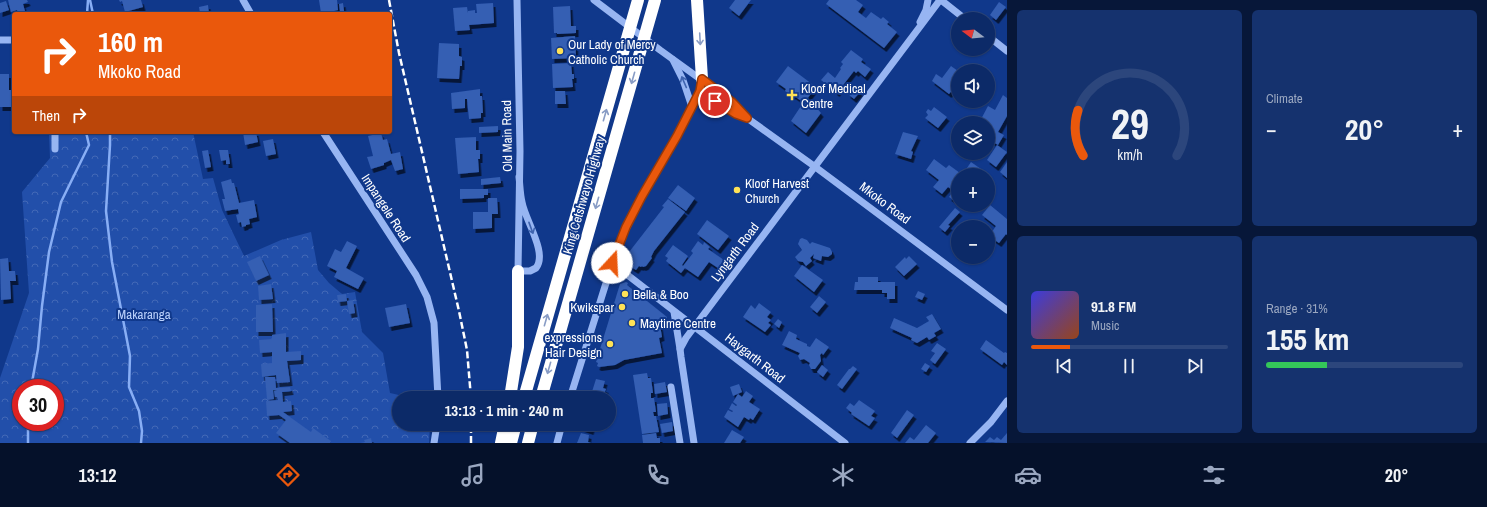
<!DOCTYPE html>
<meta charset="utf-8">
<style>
body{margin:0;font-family:"Archivo Narrow",sans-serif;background:#15326e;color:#f1f3f6;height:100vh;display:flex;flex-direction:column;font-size:15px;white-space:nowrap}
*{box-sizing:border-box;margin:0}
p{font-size:13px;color:#9aa7c0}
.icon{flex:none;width:22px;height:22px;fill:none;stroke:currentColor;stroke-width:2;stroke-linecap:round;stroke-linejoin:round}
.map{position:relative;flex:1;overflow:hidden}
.details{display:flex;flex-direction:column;gap:10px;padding:10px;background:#071739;width:480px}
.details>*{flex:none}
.top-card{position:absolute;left:12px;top:12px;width:380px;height:122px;border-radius:4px;box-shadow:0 1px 3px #0004,0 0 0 1px #2c467c;background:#ea580c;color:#fff;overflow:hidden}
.needle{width:26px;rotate:286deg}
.tools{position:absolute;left:951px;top:12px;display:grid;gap:8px}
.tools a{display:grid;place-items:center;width:44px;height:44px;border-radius:50%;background:#0c2a68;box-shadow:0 1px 3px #0004,0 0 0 1px #2c467c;font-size:20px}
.speed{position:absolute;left:12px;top:379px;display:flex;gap:8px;font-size:20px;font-weight:700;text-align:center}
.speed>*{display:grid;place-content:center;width:52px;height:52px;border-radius:50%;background:#0c2a68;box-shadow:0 1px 3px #0004,0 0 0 1px #2c467c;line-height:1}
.speed .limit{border:6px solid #d22;background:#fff;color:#111}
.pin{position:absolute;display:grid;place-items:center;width:34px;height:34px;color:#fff;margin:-17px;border:2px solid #fff;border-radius:50%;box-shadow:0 1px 4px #0007}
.me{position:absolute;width:44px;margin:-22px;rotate:20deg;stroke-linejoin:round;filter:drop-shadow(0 0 3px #0008)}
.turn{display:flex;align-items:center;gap:14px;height:84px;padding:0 20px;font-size:18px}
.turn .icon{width:52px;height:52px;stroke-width:2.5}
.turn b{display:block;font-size:28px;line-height:34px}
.then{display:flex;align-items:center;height:38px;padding:0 20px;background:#0003;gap:8px;font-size:15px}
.big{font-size:30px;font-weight:800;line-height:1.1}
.details .card{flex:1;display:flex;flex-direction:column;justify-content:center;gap:6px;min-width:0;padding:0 14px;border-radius:6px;background:#15326e}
.details .dial{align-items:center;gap:0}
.dial svg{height:104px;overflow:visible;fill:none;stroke:#2c467c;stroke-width:7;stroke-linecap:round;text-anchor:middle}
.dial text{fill:#f1f3f6;stroke:none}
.song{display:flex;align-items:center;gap:12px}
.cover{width:48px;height:48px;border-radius:6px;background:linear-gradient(135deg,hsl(240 70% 55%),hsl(20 70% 35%))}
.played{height:4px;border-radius:2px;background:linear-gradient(90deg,#ea580c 20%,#2c467c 20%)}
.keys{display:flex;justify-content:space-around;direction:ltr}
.heat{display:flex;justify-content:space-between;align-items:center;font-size:22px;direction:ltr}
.charge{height:6px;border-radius:3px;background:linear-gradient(90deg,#34c759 31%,#2c467c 0)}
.details .tiles{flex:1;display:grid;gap:10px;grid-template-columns:repeat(2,1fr)}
.trip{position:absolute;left:392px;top:391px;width:224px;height:40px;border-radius:20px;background:#0c2a68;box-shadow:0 1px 3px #0004,0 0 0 1px #2c467c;font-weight:800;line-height:40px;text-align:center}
.menu{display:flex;height:64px;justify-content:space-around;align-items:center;background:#05112a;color:#9aa7c0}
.menu .icon{width:28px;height:28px}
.menu .active{color:#ea580c}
.menu b{font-size:18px;color:#f1f3f6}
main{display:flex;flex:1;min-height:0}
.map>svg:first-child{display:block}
.forest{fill:url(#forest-crowns);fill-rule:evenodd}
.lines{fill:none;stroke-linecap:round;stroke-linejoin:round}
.stream{stroke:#88aef5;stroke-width:2.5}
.building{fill:#345eb3;filter:url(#shadow)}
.minor{stroke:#97b5f2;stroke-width:7}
.highway{stroke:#fff;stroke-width:12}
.rail{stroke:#fff;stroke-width:2.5;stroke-dasharray:7 3;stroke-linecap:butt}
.oneway{stroke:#889cc5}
.oneway2{stroke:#3f64af}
.route-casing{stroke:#983908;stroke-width:10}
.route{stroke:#ea580c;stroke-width:7}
.poi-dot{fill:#ffe257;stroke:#10388b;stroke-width:1.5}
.labels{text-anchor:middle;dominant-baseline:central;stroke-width:4;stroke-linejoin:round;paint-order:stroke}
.poi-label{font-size:13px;fill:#fff;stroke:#10388b;text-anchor:start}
.street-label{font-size:13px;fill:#fff;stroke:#10388b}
.park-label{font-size:13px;fill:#bdd3fd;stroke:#10388b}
</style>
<main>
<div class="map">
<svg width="1007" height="443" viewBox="0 0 1007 443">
<defs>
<pattern id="forest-crowns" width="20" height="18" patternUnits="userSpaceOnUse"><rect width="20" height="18" fill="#224faa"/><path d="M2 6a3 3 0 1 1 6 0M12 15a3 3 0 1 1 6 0" fill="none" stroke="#4369b7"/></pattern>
<filter id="shadow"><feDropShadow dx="2.5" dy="4" stdDeviation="0" flood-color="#0009"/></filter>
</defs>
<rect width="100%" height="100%" fill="#10388b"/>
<!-- forest -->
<path class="forest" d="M49 132H193L203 179 213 178 222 210 244 256 281 240 311 232 318 270 329 283 342 294 355 292 362 332 383 353 390 393 412 398H399V424H430L429 443H0V378L29 293 22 192 50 158ZM21 388H55V422H21Z"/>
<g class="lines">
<!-- stream -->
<g class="stream">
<path d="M90 0 93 14"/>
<path d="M87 14 88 0"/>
<path d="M110 132V145L106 211 112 262 130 356 129 387 139 411 142 431 141 443"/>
<path d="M31 388 38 349 42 306 49 252 61 202 89 145 86 132"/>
<path d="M28 443V422"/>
</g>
</g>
<!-- building -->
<g class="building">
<path d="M8 0H27L28 2 23 4 25 11 18 13 17 10 11 12Z"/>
<path d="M119 0H141L143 7 125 12 122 1 120 2Z"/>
<path d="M319 0H337L338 10 334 11V14H326V12L321 13Z"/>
<path d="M735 0H751L739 16 729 8Z"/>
<path d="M829 0H856L863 5 858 12 866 18 871 12 881 19 883 17 889 22 887 24 897 32 884 48 826 4Z"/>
<path d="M6 1 9 10 0 13V3Z"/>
<path d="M999 2 1006 7 996 20 990 15Z"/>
<path d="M343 3 344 11H340L339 4Z"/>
<path d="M493 3 494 23 469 25 470 30 455 31 453 8 467 7 468 13V11L475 10V13H477L476 4Z"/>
<path d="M208 5 209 14H200L199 7Z"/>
<path d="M570 6 571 26H576V33L557 34V33H554L553 7Z"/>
<path d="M575 36 576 58 552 59 551 38Z"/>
<path d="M439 43 459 44V56L462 57V66H460L459 79 437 78Z"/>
<path d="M851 50 863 59 861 62 871 69 865 77 858 71 856 73 854 71 837 93 821 80 828 72 835 78 841 69 840 68 843 64 841 62Z"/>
<path d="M571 63 572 74H574V79H572L573 87 553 88 552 64Z"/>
<path d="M788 66 816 87 804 103 793 95 792 96 785 91 786 89 776 82Z"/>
<path d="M951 66 958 71V86L954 83 952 86 955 87 949 94 932 81 936 74 942 78Z"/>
<path d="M0 74H9V90H13V107H0Z"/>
<path d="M854 87 860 92 854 99 848 94Z"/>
<path d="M480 89V96H482L483 113H481V118L469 119 467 99H465V108L452 109 451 93Z"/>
<path d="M555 91H565L566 104H555Z"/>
<path d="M1003 95 1007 98V116L998 132 1004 135 998 145 988 139 990 134 988 133V123H979L988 106 995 110Z"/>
<path d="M806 102 814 107 815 106 821 113 806 133 791 121 801 106 802 107Z"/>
<path d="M934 107 947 117 938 128 925 118 928 115 926 112 928 109 931 111Z"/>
<path d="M498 126V132L479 133V127Z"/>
<path d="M243 132H256L258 142 245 145Z"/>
<path d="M903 132 918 136 911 151 913 152 911 159 895 154Z"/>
<path d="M381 133 383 140 387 139 391 154 400 152 403 169 395 171 391 160 384 163V165L371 169 367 157 373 156 368 136Z"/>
<path d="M476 137V150H480V159H478L479 172 458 174 455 138Z"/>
<path d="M273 139 276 154 266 156 263 141Z"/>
<path d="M997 145 1007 152 996 167 987 160Z"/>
<path d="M208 150 211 167 205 168 202 151Z"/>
<path d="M219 150H228L230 164H226V160L221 161Z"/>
<path d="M934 159 946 168 949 165 960 173 958 175V180L951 189 948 187 942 194 933 187 939 180 926 170Z"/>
<path d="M971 162 981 169 977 175 967 168Z"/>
<path d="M1007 162V178L1000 172Z"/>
<path d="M965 170 972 175H961Z"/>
<path d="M500 177 501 183 481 185V179Z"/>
<path d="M231 179 232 183H234L239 203 254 200 257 217 249 219 250 224 246 225V226L242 227 241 222 238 223 236 215 239 214 238 209 225 211 222 199H225L221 182Z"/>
<path d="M678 185 695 198 686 211 668 198Z"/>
<path d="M955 188 958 190V203L949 197Z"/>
<path d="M460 189H488V195H484V198L460 199Z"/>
<path d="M488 198H497L498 214H492V228L473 229V212H488Z"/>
<path d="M668 199 685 212 654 251 651 257 652 258 646 266 643 267 642 266 641 267 639 266 636 270 631 267 630 259 626 256 664 207 662 206Z"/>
<path d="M990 205 1007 219V235L1006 234 999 243 989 236 996 226 982 215Z"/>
<path d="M955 208 960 212 948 225 950 226 945 232 939 227Z"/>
<path d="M707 220 729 236 718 250 697 234Z"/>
<path d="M802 238 807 240 810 244 812 242 830 248 832 252V254L828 257 822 256 821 261 813 258 814 254 810 258 812 261 806 266 803 262 798 261 795 257 802 250 798 244 800 239Z"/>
<path d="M347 241 357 246 346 268 364 278 358 289 334 277 337 271 327 266 335 249 341 252Z"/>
<path d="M698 241 703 245 704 242 710 247 708 249 724 260 718 268 709 262 698 277 685 268 681 273 666 261 668 258 665 256 673 245 688 256 682 265 683 266 693 253 691 251Z"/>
<path d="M260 256 269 275 256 281 247 262Z"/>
<path d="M909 256 917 264 904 276 895 267 905 257 906 259Z"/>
<path d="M8 258 9 271H15L16 281H10L11 299 1 300 0 259Z"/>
<path d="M802 265 823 280 814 292 794 276Z"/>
<path d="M858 277H878V282H895V299H887V293H882V290H854L855 282H858Z"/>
<path d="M626 282 628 283 627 285 667 317V321L657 323V324L660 325 662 337 659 338 662 353 624 360 615 365 599 367 597 366 598 363 596 362 620 284Z"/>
<path d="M271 284 273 299 259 300 258 286Z"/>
<path d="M918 291 925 294 922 300 915 297Z"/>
<path d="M346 294 347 301 338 302 337 295Z"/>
<path d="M819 296 826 302 817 313 810 307Z"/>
<path d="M353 300 355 313 349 314 347 301Z"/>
<path d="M759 303 771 312 767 317 771 320 768 323 771 325 765 332 743 317 751 305 755 309Z"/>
<path d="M272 304 273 332H256V305Z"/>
<path d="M406 304 410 323 389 327 385 308Z"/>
<path d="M932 314 941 329 934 333 936 336 929 340 927 337 917 343 911 340 912 338 890 328 894 318 917 328 929 321 926 317Z"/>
<path d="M778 319 782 322 779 328 774 324Z"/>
<path d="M789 331 797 335 796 339 807 344V346L810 347 816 338 829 347 823 355 822 353 820 355 821 361 815 369H811L809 365 810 363 804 359 800 360 798 356 800 353 782 345Z"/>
<path d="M286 333V352L301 351V360L287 361 290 382 277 383 276 375 262 377 261 364 272 363V352L260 353 259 340 272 339V335Z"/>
<path d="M986 340 1004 353 1005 352 1007 353V365L1004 362 1002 365 980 349Z"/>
<path d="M937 343 946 349 935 364 930 360 935 353 931 351Z"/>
<path d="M925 363 930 366 926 372 921 369Z"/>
<path d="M822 365 828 370 823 377 817 372Z"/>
<path d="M853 366 857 369 842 389 837 385 849 369H850Z"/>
<path d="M647 373 648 378H651L653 393H651V398H654L656 412H653L654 416H656L659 432 642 434 633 375Z"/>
<path d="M265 377H275L276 388 290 387 291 391 282 392 283 402 291 401 292 411 283 412 311 432 313 428 331 441 330 443H290L276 433 286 420 279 415 267 416 266 401 278 400 277 397H275L274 391 277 390H273L274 399 267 400Z"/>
<path d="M596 379 605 381 603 388 606 389 604 394 607 395 606 398H590Z"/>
<path d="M665 382 667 392 655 394 654 384Z"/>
<path d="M739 384 742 392 733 396 730 387Z"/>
<path d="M746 391 753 396 749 402 760 409 753 420 750 418 749 420 744 417 738 427 724 417 728 410 732 412 733 411 729 409 732 403 736 406 737 405 733 402 738 394 742 397Z"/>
<path d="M859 400 875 411 871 416 875 418 869 426 851 414 852 413 846 408 850 403 854 406Z"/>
<path d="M667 403 668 414 658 416 657 404Z"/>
<path d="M907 410 914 415 897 438 891 433Z"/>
<path d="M672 422 673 431 662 433 660 424Z"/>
<path d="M583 424H593L591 431 582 428Z"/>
<path d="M926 425 936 433 928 443H905L910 437 914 440Z"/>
<path d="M732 430 744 437 740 443H724Z"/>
<path d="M581 433 589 435 588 442 591 443H577Z"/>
<path d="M656 433 657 438H660V443H643L642 435Z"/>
<path d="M1007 433V443L985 442 990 437 994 440 997 437 1001 440Z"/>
<path d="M371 438 372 443H361L365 442 364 440Z"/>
</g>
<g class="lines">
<!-- minor -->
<g class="minor">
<path d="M243 0 251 14"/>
<path d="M517 0 520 151 518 271H530L536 268C548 253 525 220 522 202 520 194 520 185 519 177"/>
<path d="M594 0 660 50 732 102 747 118 814 166 1007 310"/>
<path d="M941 0 965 19"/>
<path d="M920 22 926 10 928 0"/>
<path d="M988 36 1007 51"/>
<path d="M0 40H14"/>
<path d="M673 60 683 80 692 107"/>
<path d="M700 91 721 106 745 117"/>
<path d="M55 132V149"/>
<path d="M323 132 416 275 427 297 434 323 438 398"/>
<path d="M612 263 845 443"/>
<path d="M674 312 680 349"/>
<path d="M671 387 680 443"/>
<path d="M570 398 617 248 642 196 677 136 700 91 702 79"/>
<path d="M434 443 437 424"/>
<path d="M557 443 562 424"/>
<path d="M694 443 681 357 680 349 686 338 940 0"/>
<path d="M970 443 991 422 1007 401"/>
</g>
<!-- highway -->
<g class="highway">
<path d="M697 0 702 79"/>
<path d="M510 398 518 347V271"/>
<path d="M524 398 638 0"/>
<path d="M541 398 655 0"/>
<path d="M501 443 505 424"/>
<path d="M511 443 516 424"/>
<path d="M528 443 533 424"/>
</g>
<!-- rail -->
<g class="rail">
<path d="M389 0 399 53 459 311 467 350 471 398"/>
<path d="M471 443V424"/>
</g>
</g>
<!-- one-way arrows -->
<defs><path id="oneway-shaft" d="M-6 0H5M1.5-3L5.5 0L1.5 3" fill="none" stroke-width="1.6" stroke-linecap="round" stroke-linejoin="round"/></defs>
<g class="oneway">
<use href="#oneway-shaft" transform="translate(700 39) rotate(87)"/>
<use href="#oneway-shaft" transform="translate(633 78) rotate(106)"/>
<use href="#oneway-shaft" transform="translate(605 115) rotate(-74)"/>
<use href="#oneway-shaft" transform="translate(597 203) rotate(106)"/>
<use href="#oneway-shaft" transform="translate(546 320) rotate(-74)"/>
<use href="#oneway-shaft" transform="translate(549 368) rotate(106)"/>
</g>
<g class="oneway2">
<use href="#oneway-shaft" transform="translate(684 82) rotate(-113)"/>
<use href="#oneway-shaft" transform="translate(531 228) rotate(70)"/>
</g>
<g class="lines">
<defs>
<path id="route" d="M612 263 626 227 642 196 677 136 700 91 702 79 732 102 747 118 736 114 715 101"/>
</defs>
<!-- route casing -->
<use href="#route" class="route-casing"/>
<!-- route -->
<use href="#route" class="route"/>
</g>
<!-- markers -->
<g class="poi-dot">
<circle cx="560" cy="51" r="4"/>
<path d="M790 89h4v4h4v4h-4v4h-4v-4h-4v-4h4z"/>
<circle cx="737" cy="190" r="4"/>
<circle cx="625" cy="294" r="4"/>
<circle cx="622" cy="307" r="4"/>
<circle cx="632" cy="323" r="4"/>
<circle cx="610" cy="344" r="4"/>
</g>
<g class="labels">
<!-- poi labels -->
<g class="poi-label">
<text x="568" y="44">Our Lady of Mercy<tspan x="568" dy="15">Catholic Church</tspan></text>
<text x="801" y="88">Kloof Medical<tspan x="801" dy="15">Centre</tspan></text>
<text x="745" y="183">Kloof Harvest<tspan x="745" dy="15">Church</tspan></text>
<text x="633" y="294">Bella &amp; Boo</text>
<text x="614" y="307" text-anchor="end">Kwikspar</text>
<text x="640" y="323">Maytime Centre</text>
<text x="602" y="337" text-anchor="end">expressions<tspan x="602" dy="15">Hair Design</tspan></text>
</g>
<!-- street labels -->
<g class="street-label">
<text transform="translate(507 136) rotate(-91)">Old Main Road</text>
<text transform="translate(584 195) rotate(-74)">King Cetshwayo Highway</text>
<text transform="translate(885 203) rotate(37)">Mkoko Road</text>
<text transform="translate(386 208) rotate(57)">Impangele Road</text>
<text transform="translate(735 252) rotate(-53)">Lyngarth Road</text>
<text transform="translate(755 358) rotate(38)">Haygarth Road</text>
</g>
<!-- park labels -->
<g class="park-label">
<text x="144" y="314">Makaranga</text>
</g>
</g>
</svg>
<div class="tools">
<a><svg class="needle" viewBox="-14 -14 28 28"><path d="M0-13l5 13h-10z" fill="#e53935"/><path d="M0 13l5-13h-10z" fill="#9aa7c0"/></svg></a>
<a><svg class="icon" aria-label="sound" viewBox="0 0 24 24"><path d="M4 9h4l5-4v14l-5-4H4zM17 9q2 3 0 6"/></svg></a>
<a><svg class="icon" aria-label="layers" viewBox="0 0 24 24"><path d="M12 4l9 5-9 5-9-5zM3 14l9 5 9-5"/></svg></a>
<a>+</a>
<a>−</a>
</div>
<div class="speed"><div class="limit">30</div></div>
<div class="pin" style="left:715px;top:101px;background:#d93025"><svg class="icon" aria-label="arrive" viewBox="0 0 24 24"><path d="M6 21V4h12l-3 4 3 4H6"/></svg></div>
<svg class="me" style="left:612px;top:263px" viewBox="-20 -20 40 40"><circle r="19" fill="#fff"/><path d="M0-13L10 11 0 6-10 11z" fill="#ea580c"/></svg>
<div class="trip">13:13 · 1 min · 240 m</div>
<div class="top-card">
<div class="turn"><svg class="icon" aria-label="right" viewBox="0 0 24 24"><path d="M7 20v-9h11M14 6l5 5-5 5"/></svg><div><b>160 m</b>Mkoko Road</div></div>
<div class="then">Then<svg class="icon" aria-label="right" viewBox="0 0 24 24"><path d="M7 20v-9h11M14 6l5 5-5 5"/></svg></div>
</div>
</div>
<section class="details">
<div class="tiles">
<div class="card dial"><svg viewBox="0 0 100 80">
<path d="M14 69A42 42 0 1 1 86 69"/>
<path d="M14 69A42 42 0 0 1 10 34" stroke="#ea580c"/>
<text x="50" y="56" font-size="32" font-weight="700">29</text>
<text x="50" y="72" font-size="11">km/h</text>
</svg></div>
<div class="card"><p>Climate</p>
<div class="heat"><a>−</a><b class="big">20°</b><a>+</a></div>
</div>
<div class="card">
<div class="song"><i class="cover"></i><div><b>91.8 FM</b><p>Music</p></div></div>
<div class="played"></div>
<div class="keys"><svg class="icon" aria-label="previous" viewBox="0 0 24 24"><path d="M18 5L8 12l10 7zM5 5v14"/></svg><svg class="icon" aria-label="pause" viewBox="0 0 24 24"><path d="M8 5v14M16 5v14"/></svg><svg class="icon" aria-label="next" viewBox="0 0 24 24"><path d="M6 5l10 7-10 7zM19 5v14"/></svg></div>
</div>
<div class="card"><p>Range · 31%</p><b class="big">155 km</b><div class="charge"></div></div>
</div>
</section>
</main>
<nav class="menu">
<b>13:12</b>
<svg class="icon active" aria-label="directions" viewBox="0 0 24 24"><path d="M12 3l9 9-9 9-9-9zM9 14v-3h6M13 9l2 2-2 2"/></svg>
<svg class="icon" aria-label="music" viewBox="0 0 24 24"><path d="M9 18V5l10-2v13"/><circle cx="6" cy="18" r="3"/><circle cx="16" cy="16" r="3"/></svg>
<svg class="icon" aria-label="phone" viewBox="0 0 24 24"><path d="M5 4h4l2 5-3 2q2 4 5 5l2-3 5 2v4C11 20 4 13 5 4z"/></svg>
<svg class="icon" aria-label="climate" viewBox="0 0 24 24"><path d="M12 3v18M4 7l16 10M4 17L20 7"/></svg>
<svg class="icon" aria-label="car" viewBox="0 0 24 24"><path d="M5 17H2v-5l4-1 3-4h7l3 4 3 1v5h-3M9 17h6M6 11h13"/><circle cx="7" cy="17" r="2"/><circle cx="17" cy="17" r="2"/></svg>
<svg class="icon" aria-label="filters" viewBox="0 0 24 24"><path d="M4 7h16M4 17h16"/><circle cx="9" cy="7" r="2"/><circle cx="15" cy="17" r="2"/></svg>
<b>20°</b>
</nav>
